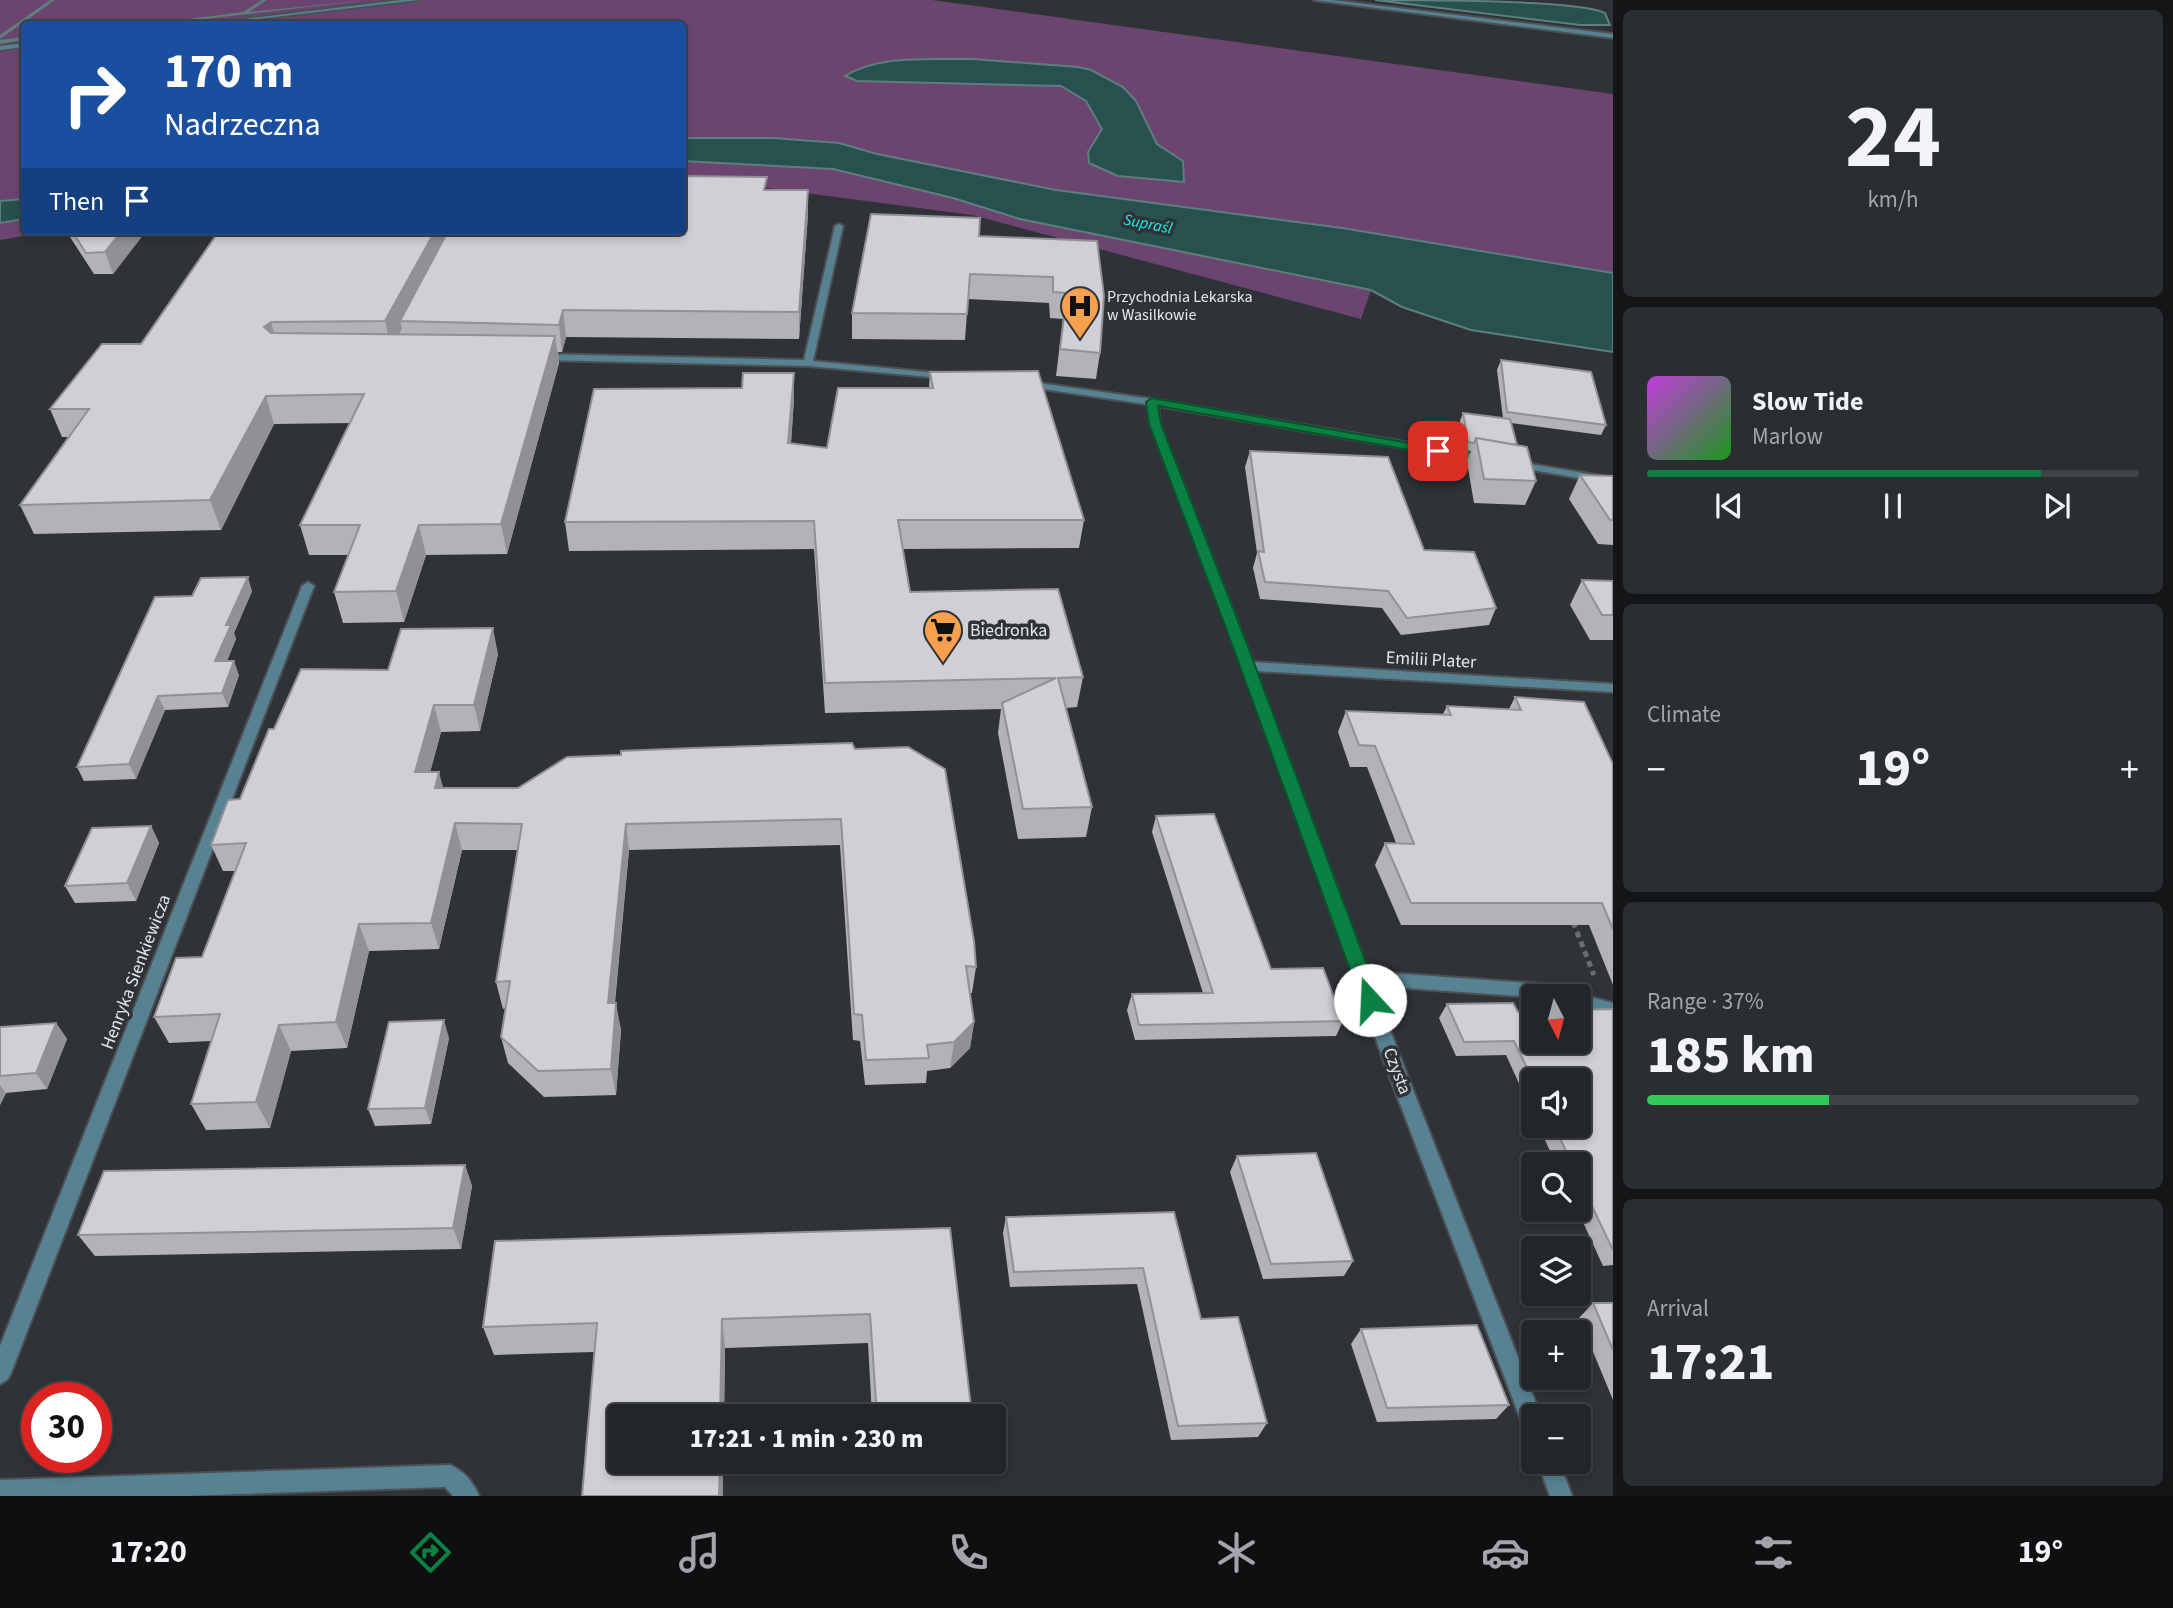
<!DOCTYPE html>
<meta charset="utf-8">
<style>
body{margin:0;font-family:"Source Sans 3",sans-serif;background:#2b2e31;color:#f1f3f6;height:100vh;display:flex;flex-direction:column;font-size:26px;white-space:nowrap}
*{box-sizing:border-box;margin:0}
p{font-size:23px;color:#a3a5a8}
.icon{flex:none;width:38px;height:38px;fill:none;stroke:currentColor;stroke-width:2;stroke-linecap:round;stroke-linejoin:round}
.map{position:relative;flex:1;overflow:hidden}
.panel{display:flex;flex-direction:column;gap:10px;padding:10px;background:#131517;width:560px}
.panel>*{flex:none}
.hud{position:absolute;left:21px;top:21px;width:665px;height:214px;border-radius:7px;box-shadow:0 4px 10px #0003,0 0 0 2px #404346;background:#1a4fa0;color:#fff;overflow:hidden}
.needle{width:46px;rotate:174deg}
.controls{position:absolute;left:1521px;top:984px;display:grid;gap:14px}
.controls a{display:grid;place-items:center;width:70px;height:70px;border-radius:7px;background:#232629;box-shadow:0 4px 10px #0003,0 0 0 2px #404346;font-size:35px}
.speed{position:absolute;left:21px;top:1382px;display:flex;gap:14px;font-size:35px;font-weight:700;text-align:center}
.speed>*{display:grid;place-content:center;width:91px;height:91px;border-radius:50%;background:#232629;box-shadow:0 4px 10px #0003,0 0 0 2px #404346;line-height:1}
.speed .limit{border:10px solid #d22;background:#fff;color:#111}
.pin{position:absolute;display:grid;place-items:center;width:60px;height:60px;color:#fff;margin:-30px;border-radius:14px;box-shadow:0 4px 10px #0006}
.me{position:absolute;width:77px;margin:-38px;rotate:340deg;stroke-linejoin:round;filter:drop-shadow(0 0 5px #0008)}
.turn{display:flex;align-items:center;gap:24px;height:147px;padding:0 28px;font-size:32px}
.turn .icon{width:91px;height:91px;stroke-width:2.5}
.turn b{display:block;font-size:49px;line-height:60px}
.then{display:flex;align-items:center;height:66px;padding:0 28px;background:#0003;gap:14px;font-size:26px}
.big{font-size:52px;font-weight:800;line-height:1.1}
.panel .widget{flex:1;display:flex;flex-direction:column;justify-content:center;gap:10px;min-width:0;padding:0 24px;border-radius:10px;background:#2b2e31}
.panel .dial{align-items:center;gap:0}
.dial b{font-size:91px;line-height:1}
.song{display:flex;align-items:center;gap:21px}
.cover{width:84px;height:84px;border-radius:10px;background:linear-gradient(135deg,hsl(290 70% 55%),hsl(120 70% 35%))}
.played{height:7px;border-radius:4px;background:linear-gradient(90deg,#0b8043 80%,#404346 80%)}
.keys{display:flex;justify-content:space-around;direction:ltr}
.heat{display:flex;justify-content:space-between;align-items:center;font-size:38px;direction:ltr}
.charge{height:10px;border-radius:5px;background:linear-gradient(90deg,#34c759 37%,#404346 0)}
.trip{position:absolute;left:607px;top:1404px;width:399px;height:70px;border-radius:7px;background:#232629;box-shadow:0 4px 10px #0003,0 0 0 2px #404346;font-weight:800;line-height:70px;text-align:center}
.tabs{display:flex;height:112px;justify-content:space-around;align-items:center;background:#0e0f10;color:#a3a5a8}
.tabs .icon{width:49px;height:49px}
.tabs .active{color:#0b8043}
.tabs b{font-size:32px;color:#f1f3f6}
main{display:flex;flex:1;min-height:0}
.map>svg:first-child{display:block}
.green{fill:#6b4570}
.water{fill:#26514e;stroke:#5f7e7d;stroke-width:2}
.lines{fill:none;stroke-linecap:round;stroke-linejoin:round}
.stream{fill:#5f7e7d;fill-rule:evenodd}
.service-casing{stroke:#4c4f54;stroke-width:4}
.minor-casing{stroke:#4c4f54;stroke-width:4}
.path{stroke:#696c70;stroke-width:5;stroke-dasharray:6 4.5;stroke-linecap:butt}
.service{fill:#578292;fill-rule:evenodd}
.minor{fill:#578292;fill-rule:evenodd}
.wall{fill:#b2b2b7}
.shaded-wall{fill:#919195}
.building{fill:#cfcfd5;stroke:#919195;stroke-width:2}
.route{fill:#0b8043;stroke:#07532c;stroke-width:2}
.labels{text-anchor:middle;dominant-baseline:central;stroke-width:7;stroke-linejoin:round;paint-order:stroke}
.far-water-label{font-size:16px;font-style:italic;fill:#13f3e9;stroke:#2f3237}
.far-poi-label{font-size:16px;fill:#e5e7ea;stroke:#2f3237;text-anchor:start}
.poi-label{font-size:18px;fill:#e5e7ea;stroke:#2f3237;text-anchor:start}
.street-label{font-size:18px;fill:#e5e7ea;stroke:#2f3237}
</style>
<main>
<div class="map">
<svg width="1613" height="1496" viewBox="0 0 1613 1496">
<rect width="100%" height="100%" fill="#2f3237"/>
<!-- green -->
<g class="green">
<path d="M0 0H932L1613 94V275L1041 192 683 148 682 24H24V211L0 217Z"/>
<path d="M683 161 833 169 953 198 1020 219 1371 290 1361 319 972 215 707 180H683Z"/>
<path d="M24 219V231H52L0 240V223Z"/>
</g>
<!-- water -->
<g class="water">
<path d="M1375 0C1415 0 1581 0 1605 13L1610 25H1580Z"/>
<path d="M972 59 1078 67 1091 70 1123 87 1136 101 1157 144 1183 161 1184 182 1118 176 1089 163 1088 152 1102 129 1086 101 1061 86 857 81 845 76C880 54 933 60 972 59Z"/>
<path d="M683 138H773L839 143 877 154 1056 190 1342 228 1613 273V352L1471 330 1402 307 1371 290 1020 219 953 198 833 169 683 161Z"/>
<path d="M24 199V219L0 223V201Z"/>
</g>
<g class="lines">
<!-- stream -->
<g class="stream">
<path d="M50 0H55L0 39V35Z"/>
<path d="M262 0H267L249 12 369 0 162 24H150L243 12Z"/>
<path d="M24 37V40L0 44V40Z"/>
</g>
<defs>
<g id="service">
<path d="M401 0H419L216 24H202Z"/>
<path d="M1314 0H1331L1613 34V38Z"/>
<path d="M24 43V47L0 50V46Z"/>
<path d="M839 224 843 226 813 361 949 374 954 377 952 379 808 366 540 360 535 357 540 354 804 360 835 226Z"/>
<path d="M1025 381 1152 399 1157 402 1152 405 1022 386V382Z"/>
<path d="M1362 971 1559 985 1576 993 1613 1003V1017L1578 1006V996L1533 997 1362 985 1356 983 1354 978 1356 973Z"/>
<path d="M450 1465C463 1470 474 1483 479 1496H453L445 1487 185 1496H0V1480Z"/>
</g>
<g id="minor">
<path d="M1152 399 1486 456 1491 459 1486 462 1158 406 1160 424 1253 662 1613 684V692L1256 671 1404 1067 1541 1416H1533V1434L1525 1431 1522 1423 1386 1067 1232 639 1150 424 1147 402Z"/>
<path d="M1513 461 1613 478V484L1509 466V462Z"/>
<path d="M308 582 314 586 11 1373 7 1380 0 1384V1346L302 586Z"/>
<path d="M1537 1461H1559L1572 1496H1550Z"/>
</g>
</defs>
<!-- service casing -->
<use href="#service" class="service-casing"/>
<!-- minor casing -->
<use href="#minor" class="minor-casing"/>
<!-- path -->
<path class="path" d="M1573 922 1594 975"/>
<!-- service -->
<use href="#service" class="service"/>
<!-- minor -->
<use href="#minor" class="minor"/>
</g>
<!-- wall -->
<g class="wall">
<path d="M767 190H808V214L799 339 566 337 562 352H558L559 363 507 554 426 555 404 622 343 623 334 592 348 555H309L300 525 350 423 274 424 221 530 34 534 20 505 68 437H62L50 409 141 344 682 231Z"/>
<path d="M67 231H146L113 274H94L70 237Z"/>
<path d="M979 236 1097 241 1100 353 1096 379 1056 376 1063 319 1050 318 1049 303 968 299 965 340 852 339V313Z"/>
<path d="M1501 360 1606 425 1601 435 1511 423 1517 445 1536 481 1525 505 1474 503 1467 462 1471 451 1465 450 1460 421 1463 413 1503 418 1497 370Z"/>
<path d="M930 372 1084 520 1079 548 903 549 910 592 1083 677 1077 707 1066 708 1092 807 1086 837 1018 839 998 733 1001 709 825 713 814 549 569 551 565 522 742 388 794 373V399L791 443 827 448 929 388Z"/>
<path d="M1250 451 1424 550 1496 608 1489 625 1401 635 1382 608 1260 599 1253 568 1257 553 1245 467Z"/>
<path d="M1580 475 1613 476V545L1598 544 1569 499Z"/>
<path d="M1582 580 1613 581V640H1590L1570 605Z"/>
<path d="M252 591 234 633 236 639 227 661 239 675 228 707 165 710 136 779 84 781 77 767 192 596Z"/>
<path d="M498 654 480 731 441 732 430 772 444 788H518L621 755 852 743 976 967 972 993H970L974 1022 970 1048 950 1068 927 1071 926 1083 865 1085 860 1041 853 1040 840 845 629 850 615 1003 621 1030 616 1095 544 1097 508 1063 501 1037 506 1008 503 1009 496 982 518 850H462L439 949 369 951 347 1048 291 1051 270 1128 206 1130 191 1104 211 1041 169 1043 154 1017 202 957 235 871H223L211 845 240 799 274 729 388 670Z"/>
<path d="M1515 697 1613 764V985L1589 925H1401L1375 865 1385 843H1396L1367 767H1350L1338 732 1346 711 1443 714 1447 706 1509 709Z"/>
<path d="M1156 816 1271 969 1343 1021 1336 1036 1135 1040 1127 1010 1132 994 1203 993 1152 832Z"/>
<path d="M151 826 159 843 136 901 75 903 65 886Z"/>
<path d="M1447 1004 1518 1012 1613 1009V1265L1603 1266 1577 1209H1578V1164H1556L1538 1125H1578L1533 1080V1114L1506 1055 1456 1056 1439 1018Z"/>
<path d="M56 1023 67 1039 47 1089 6 1093 0 1105V1027Z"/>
<path d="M449 1038 431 1124 375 1126 368 1109Z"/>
<path d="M1237 1156 1353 1261 1344 1276 1263 1279 1230 1172Z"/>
<path d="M465 1165 472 1186 461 1249 95 1256 78 1235Z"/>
<path d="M1174 1212 1201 1319 1267 1423 1258 1437 1171 1440 1137 1284 1010 1287 1003 1233 1006 1217Z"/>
<path d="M950 1228 972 1416H872L868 1343 725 1348 724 1416H620V1461H723V1496H582L594 1352 494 1355 483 1327 495 1241Z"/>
<path d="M1593 1303H1613V1400L1579 1318Z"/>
<path d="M1361 1329 1509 1405 1496 1419 1377 1422 1351 1344Z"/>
<path d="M875 1461H964L876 1465Z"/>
</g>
<!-- shaded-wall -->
<g class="shaded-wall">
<path d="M808 190V214L799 339V312Z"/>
<path d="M122 231H146L113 274 105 252Z"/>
<path d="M435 231H454L400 321 402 329 391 348 385 321Z"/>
<path d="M563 310 566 337 562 352 559 325Z"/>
<path d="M271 322 279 349 264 327Z"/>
<path d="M555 336 559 363 507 554 501 524Z"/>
<path d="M794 373V399L789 471 788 443Z"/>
<path d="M266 396 274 424 221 530 210 500Z"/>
<path d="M419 525 426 555 404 622 396 591Z"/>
<path d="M248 577 252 591 234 633 236 639 221 675 215 661 226 625Z"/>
<path d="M493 628 498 654 480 731 474 705Z"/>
<path d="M234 661 239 675 228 707 222 693Z"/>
<path d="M158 696 165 710 136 779 129 764Z"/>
<path d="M434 705 441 732 423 799 415 772Z"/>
<path d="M439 772 446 799 435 788Z"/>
<path d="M455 823 462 850 439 949 431 923Z"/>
<path d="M626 824 629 850 612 1029 608 1003Z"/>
<path d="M151 826 159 843 136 901 127 883Z"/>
<path d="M359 924 369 951 347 1048 336 1022Z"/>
<path d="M616 1003 621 1030 616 1095 611 1069Z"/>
<path d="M444 1020 449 1038 431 1124 425 1108Z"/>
<path d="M974 1022 970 1048 950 1068 954 1042Z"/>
<path d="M56 1023 67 1039 47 1089 36 1073Z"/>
<path d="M279 1025 291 1051 270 1128 256 1102Z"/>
<path d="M0 1085 6 1093 0 1105Z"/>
<path d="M465 1165 472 1186 461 1249 453 1228Z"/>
<path d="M722 1319 725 1348 724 1416H720Z"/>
<path d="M720 1461H723V1496H719Z"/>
</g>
<!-- building -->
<g class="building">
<path d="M682 176 767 177 764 190H808L799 312 563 310 559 325 400 321 448 231H682Z"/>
<path d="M871 214 980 218 979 236 1097 241 1104 296 1100 353 1060 349 1067 293 1053 292V277L970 274 967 314 852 313Z"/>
<path d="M72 231H122L105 252 86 253Z"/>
<path d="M219 231H435L385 321 271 322 264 327 271 333 555 336 501 524 419 525 396 591 334 592 360 525H300L364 394 266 396 210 500 20 505 89 409H50L102 344H141Z"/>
<path d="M1501 360 1591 372 1606 425 1507 412Z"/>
<path d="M1038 371 1084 520H898L910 592 1058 589 1083 677 1058 678 1092 807 1023 809 1002 703 1056 678 825 683 814 521 565 522 594 389 742 388 743 373H794L788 443 827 448 838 388H933L930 372Z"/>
<path d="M1463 413 1510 419 1517 445 1476 438 1474 443 1468 442Z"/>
<path d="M1476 438 1527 447 1536 481 1484 479Z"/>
<path d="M1250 451 1388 457 1424 550 1474 552 1496 608 1407 618 1388 591 1265 582 1258 551 1264 552Z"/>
<path d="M1580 475 1613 476V520H1610Z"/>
<path d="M248 577 226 625H231L215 661H234L222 693 158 696 129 764 77 767 155 597 192 596 201 578Z"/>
<path d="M1582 580 1613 581V615H1602Z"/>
<path d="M493 628 474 705H434L415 772H439L435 788H518L567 757 621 755V751L693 748 852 743 855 749 908 747 945 769 974 941 976 967 966 966 974 1022 954 1042 927 1045 929 1058 866 1060 862 1015 854 1014 841 819 626 824 608 1003H616L611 1069 538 1071 501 1037 510 981 496 982 522 824 455 823 431 923 359 924 336 1022 279 1025 256 1102 191 1104 220 1014 154 1017 176 958 202 957 246 843 211 845 228 800 240 799 269 729H274L301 669 388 670 401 629Z"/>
<path d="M1515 697 1584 702 1613 764V929L1602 903H1411L1385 843 1414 844 1375 746 1359 745 1346 711 1451 715 1447 706 1521 710Z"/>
<path d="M1214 814 1271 969 1323 968 1343 1021 1139 1025 1132 994 1213 993 1156 816Z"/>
<path d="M151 826 127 883 65 886 92 828Z"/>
<path d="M1513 1003 1518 1012 1533 1011V1041H1578V1010L1613 1009V1250L1578 1177V1164H1572L1554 1125H1578V1080H1533L1514 1041 1464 1042 1447 1004Z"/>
<path d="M444 1020 425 1108 368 1109 389 1022Z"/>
<path d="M56 1023 36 1073 0 1076V1027Z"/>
<path d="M1316 1153 1353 1261 1271 1264 1237 1156Z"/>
<path d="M465 1165 453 1228 78 1235 104 1171Z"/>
<path d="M1174 1212 1201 1319 1238 1317 1267 1423 1178 1426 1143 1268 1014 1272 1006 1217Z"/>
<path d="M950 1228 972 1416H877L870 1314 722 1319 720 1416H620V1461H720L719 1496H582L597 1323 483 1327 495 1241Z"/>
<path d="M1593 1303H1613V1350Z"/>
<path d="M1477 1325 1509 1405 1387 1408 1361 1329Z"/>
</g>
<!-- route -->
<path class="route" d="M1152 398 1438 448 1444 451 1438 455 1158 406 1161 424 1245 639 1380 1000 1377 1006 1370 1008 1363 1006 1361 1000 1230 639 1149 424 1146 402Z"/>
<!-- icons -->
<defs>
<symbol id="hospital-pin" viewBox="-11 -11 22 30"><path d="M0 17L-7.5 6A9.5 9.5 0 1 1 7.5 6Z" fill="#f8a04b" stroke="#2f3237"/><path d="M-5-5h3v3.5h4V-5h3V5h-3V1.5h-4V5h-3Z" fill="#111"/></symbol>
<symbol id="supermarket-pin" viewBox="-11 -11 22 30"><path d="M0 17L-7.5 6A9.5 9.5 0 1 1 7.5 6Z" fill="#f8a04b" stroke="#2f3237"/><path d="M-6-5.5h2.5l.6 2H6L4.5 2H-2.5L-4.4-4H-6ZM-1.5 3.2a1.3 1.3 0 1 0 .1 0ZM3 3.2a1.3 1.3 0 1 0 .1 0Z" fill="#111"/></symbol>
</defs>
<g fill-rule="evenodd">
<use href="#hospital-pin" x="1058" y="284" width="44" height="60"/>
<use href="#supermarket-pin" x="921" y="608" width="44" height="60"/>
</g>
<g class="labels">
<!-- far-water labels -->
<g class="far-water-label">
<text transform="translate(1148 224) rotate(11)">Supraśl</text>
</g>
<!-- far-poi labels -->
<g class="far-poi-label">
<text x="1107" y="297">Przychodnia Lekarska<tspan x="1107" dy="18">w Wasilkowie</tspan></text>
</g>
<!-- poi labels -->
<g class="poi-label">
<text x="970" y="630">Biedronka</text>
</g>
<!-- street labels -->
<g class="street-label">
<text transform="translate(1431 660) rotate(3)">Emilii Plater</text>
<text transform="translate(136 972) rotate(-69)">Henryka Sienkiewicza</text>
<text transform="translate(1397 1071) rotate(69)">Czysta</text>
</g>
</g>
</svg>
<div class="controls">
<a><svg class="needle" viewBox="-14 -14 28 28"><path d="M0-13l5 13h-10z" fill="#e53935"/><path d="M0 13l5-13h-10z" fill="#a3a5a8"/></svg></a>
<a><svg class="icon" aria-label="sound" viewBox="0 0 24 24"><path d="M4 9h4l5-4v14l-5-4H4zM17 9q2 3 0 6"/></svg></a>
<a><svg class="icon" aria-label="search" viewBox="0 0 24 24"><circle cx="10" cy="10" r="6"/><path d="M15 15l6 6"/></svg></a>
<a><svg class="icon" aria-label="layers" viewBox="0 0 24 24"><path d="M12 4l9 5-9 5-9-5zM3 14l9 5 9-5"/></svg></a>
<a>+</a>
<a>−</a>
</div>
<div class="speed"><div class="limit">30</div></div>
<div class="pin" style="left:1438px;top:451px;background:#d93025"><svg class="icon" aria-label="arrive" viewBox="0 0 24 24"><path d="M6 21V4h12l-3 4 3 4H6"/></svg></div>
<svg class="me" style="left:1370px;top:1000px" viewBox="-20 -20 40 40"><circle r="19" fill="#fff"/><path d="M0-13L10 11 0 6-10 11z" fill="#0b8043"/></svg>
<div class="trip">17:21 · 1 min · 230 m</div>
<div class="hud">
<div class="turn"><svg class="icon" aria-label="right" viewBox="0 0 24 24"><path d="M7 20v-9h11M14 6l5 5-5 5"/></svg><div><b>170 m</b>Nadrzeczna</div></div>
<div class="then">Then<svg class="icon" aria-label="arrive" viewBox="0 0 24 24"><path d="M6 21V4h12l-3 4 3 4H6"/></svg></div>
</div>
</div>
<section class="panel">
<div class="widget dial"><b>24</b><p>km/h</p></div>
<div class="widget">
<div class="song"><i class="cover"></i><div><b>Slow Tide</b><p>Marlow</p></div></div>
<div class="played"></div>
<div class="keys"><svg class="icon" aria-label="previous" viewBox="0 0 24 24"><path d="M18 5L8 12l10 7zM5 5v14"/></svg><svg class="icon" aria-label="pause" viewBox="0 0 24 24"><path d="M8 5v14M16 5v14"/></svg><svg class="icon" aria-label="next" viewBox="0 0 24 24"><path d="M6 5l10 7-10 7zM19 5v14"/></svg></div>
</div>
<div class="widget"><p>Climate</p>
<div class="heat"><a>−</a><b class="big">19°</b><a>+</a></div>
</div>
<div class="widget"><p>Range · 37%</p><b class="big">185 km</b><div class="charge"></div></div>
<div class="widget"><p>Arrival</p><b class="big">17:21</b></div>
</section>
</main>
<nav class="tabs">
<b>17:20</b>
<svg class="icon active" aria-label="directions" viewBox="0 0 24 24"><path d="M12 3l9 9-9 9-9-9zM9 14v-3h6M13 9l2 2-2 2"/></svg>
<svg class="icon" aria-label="music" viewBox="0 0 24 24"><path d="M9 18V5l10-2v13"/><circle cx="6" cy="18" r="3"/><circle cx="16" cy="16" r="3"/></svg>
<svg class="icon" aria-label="phone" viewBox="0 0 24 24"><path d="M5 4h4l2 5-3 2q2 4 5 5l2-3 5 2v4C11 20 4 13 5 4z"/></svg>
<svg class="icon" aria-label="climate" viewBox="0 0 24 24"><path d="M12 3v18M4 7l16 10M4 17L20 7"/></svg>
<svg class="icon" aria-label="car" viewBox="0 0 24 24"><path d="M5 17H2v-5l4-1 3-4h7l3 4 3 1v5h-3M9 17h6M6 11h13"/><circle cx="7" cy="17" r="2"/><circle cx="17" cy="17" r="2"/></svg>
<svg class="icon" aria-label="filters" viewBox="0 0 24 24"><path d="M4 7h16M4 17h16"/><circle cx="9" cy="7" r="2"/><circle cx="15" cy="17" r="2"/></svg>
<b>19°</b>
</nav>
